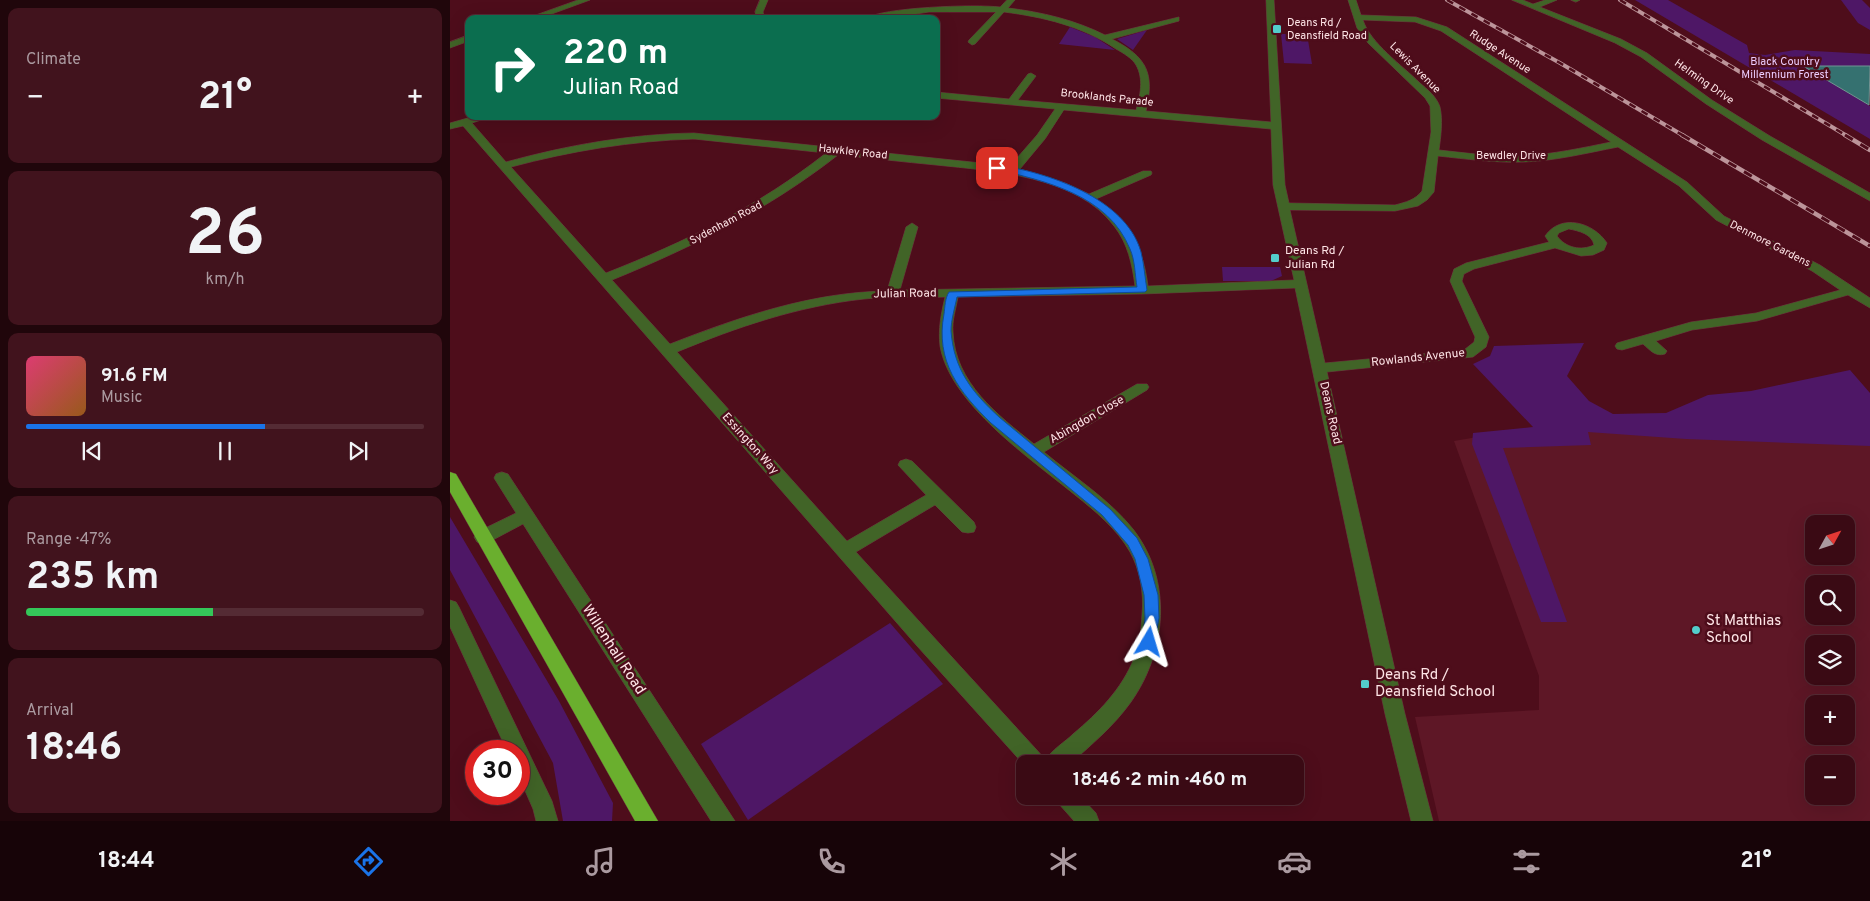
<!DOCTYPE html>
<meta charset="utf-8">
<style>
body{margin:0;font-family:Overpass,sans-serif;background:#41131d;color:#f1f3f6;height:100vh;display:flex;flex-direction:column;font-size:19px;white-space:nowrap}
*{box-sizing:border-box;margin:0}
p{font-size:16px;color:#ab9aa0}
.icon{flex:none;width:28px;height:28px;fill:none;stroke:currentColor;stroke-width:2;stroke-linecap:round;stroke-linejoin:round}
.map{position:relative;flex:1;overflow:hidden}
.drawer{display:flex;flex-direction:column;gap:8px;padding:8px;background:#20060b;width:450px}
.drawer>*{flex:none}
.hud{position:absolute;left:15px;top:15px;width:475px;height:105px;border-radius:10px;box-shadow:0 5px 20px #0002,0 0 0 1px #542b34;background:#0b6e4f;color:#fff;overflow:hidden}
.needle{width:32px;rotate:50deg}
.tools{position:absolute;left:1355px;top:515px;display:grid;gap:10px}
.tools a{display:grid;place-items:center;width:50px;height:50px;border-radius:10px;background:#3a0a14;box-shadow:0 5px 20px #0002,0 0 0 1px #542b34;font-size:25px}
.speed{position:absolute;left:15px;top:740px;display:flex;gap:10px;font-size:25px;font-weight:700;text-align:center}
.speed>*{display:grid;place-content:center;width:65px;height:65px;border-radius:50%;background:#3a0a14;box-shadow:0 5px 20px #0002,0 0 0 1px #542b34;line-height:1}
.speed .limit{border:8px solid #d22;background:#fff;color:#111}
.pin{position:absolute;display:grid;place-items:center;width:42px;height:42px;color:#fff;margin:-21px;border-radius:10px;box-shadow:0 2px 8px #0006}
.me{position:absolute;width:55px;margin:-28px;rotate:7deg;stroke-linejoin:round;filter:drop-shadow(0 0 4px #0008)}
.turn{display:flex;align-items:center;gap:18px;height:105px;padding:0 15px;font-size:22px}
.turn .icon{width:65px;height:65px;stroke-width:2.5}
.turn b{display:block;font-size:35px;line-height:42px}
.big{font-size:38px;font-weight:700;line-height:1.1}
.drawer .tile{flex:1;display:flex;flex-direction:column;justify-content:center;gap:8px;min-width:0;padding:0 18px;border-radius:10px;background:#41131d}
.drawer .dial{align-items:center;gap:0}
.dial b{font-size:65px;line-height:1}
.song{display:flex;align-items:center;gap:15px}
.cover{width:60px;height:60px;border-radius:8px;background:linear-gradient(135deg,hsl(340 70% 55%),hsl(30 70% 35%))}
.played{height:5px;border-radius:2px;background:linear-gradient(90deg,#1a73e8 60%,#542b34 60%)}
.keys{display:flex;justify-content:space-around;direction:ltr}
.heat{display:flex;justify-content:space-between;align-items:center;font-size:28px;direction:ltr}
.charge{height:8px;border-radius:4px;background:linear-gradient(90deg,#34c759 47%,#542b34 0)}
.trip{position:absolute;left:566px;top:755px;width:288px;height:50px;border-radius:10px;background:#3a0a14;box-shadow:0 5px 20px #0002,0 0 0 1px #542b34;font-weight:700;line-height:50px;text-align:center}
.menu{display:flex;height:80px;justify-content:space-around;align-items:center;background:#170408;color:#ab9aa0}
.menu .icon{width:35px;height:35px}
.menu .current{color:#1a73e8}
.menu b{font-size:22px;color:#f1f3f6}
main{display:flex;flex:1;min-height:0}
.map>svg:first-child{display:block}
.built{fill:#5e1726;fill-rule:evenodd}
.green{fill:#4e1766}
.water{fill:#357170;stroke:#719493}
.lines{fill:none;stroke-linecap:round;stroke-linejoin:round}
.minor-casing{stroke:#6a2f3b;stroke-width:1}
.highway-casing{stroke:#6a2f3b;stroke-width:1}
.minor{fill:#416427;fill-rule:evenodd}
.highway{fill:#6aaf2e;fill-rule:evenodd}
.rail-far1-casing{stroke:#bc949a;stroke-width:4}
.rail-casing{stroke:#bc949a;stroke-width:4.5}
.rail-far1{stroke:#4e0d1b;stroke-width:2.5;stroke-dasharray:7;stroke-linecap:butt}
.rail{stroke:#4e0d1b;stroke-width:3;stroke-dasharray:9;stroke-linecap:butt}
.route{fill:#1a73e8;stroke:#114b97}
.poi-dot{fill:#53cdcb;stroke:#4e0d1b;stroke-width:2}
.labels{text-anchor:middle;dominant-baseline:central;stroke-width:5;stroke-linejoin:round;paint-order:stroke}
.far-poi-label{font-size:11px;fill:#fee4e6;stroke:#4e0d1b;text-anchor:start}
.far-street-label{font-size:11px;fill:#fee4e6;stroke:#4e0d1b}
.far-park-label{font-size:11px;fill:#ecccfe;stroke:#4e0d1b}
.poi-label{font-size:12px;fill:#fee4e6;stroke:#4e0d1b;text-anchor:start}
.street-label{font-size:12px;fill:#fee4e6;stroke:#4e0d1b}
.near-poi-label{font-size:15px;fill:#fee4e6;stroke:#4e0d1b;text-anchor:start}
.near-street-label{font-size:15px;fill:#fee4e6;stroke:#4e0d1b}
</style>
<main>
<section class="drawer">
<div class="tile"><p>Climate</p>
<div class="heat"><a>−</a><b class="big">21°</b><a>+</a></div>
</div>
<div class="tile dial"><b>26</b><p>km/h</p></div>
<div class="tile">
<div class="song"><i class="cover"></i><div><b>91.6 FM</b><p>Music</p></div></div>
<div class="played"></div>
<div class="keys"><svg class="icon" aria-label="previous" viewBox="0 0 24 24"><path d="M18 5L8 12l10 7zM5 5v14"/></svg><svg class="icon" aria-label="pause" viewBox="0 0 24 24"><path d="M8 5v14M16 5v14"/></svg><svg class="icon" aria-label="next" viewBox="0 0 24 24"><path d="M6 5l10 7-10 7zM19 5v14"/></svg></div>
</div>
<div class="tile"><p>Range · 47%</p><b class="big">235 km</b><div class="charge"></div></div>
<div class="tile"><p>Arrival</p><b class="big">18:46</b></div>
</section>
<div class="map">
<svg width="1420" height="821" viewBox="0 0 1420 821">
<rect width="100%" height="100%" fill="#4e0d1b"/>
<!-- built -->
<path class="built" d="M1420 412V821H989L965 717 1089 710V676L1004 441 1163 414ZM1364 524H1396V556H1364ZM1364 584H1396V616H1364ZM1364 644H1396V676H1364ZM1364 704H1396V736H1364ZM1364 764H1396V796H1364Z"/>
<!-- green -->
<g class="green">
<path d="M1185 0H1218L1297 45 1299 53 1315 55 1345 50 1420 54V66H1354L1420 106V139Z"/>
<path d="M1391 0H1412L1420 8V30L1408 23Z"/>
<path d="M620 27 645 37 665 50 609 44Z"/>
<path d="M697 30 683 50 667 39Z"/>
<path d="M831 34H857L862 64 834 63Z"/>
<path d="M772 267H830L832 276 821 281H773Z"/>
<path d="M1134 343 1117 376 1139 401 1163 414 1216 413 1258 395 1301 391 1400 370 1420 393V446L1236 439 1138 432 1141 445 1053 448 1117 622H1091L1022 444 1023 433 1083 427 1023 364 1040 356 1044 346Z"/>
<path d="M0 517 109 701 163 803 162 821H113L103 763 0 570Z"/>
<path d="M440 623 493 684 298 820 251 744Z"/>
</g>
<!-- water -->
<path class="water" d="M1353 66H1420L1419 105Z"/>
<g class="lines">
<defs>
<g id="minor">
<path d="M128 0H140L88 19H75Z"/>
<path d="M310 0H318L313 12 315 19H307L305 12Z"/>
<path d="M557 0H565L558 8C592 12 625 20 655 35L729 17V21L662 39C697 57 705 73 696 111L821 122 816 0H824L835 185 839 203 945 205C956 202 965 200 972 191L981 132 980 106 975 98 918 43 907 28 898 0H906L911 15 966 17 997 27 1237 182 1274 216 1370 265 1420 298V308L1398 295 1307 321 1242 330 1206 341 1217 351 1215 354C1205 357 1200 350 1193 344L1172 350 1167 349 1165 346 1167 343 1241 322 1306 313 1390 290 1362 271 1266 220 1229 186 1168 147C1137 153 1105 161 1073 162 1045 163 1016 159 988 156L984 192 977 200 968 206 945 211 840 210 875 363 1014 350 1024 342 1025 337 1000 281 1004 269 1016 263 1099 242 1095 236C1111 213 1143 222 1157 243L1154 250 1143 255 1131 256 1105 248 1024 269 1014 274 1012 281 1039 337 1036 347 1023 357 877 372 955 714 983 821H961L935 714 845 288 692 294 508 297C506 309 502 320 503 332 505 383 548 415 584 444L687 384H697L699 387 697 390 594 452C624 477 659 499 683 529 723 580 717 651 681 702 664 726 641 745 620 764H575V766L467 646 13 126 0 129V123L25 116H43L22 123 56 162C118 145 180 134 244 133L560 166 587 135 605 109 486 98V92L559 99 578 74 581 73 586 76 568 100 686 110C690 96 694 79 686 65 682 58 673 53 666 49 632 26 593 17 554 12L525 44 522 45 518 42 519 40 546 12H479L433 19H414C432 7 525 4 550 7ZM913 20 965 22 991 31 1161 142C1132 148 1103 154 1073 156 1045 157 1017 153 989 150 991 136 993 120 990 107 987 97 977 89 970 83 953 66 920 43 913 20ZM614 110 821 129 823 185 844 280 698 286C693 248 680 220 646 199L701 175 702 173 701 171H693L639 194 615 183 570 169 595 139ZM244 139 376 153C309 206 235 242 156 273L61 167C121 151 181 141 244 139ZM388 155C421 158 453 162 486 165 543 171 627 176 664 226 678 244 682 264 685 286L450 290 468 227 462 223 456 227 437 291C362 292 289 317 220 344L162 280C243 247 319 209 388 155ZM1119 229C1129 231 1142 234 1144 245 1131 251 1116 248 1107 236L1109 233ZM495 297C491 314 488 329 490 346 500 404 581 459 625 495 645 511 667 529 680 552 690 570 694 593 692 614 691 629 690 644 684 658 672 689 648 713 623 734 615 742 601 750 596 760L406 552 485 505 512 532 518 533 524 532 526 527 524 522 462 461 456 459 450 461 448 465 476 495 397 541 227 352C287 327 349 306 414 299 441 296 468 298 495 297Z"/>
<path d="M1062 0H1073L1083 4 1095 0H1107L1090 7 1171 39 1197 53 1262 100 1320 136 1420 193V201L1312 140 1256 104 1191 57 1165 43Z"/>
<path d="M1121 0H1130L1126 2Z"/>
<path d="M19 35V41L0 48V42Z"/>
<path d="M52 472 58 474 285 821H261L73 524 39 542 33 544 27 542 24 537 27 532 66 513 44 478 46 474Z"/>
<path d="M0 600 6 602 9 607 102 801 108 821H86L83 809 69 777V751H57L0 627Z"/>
<path d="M605 796H630L646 813 649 821H624L608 803Z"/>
</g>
<path id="highway" d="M0 472 6 474 208 821H185L0 492Z"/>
</defs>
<!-- minor casing -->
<use href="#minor" class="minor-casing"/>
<!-- highway casing -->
<use href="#highway" class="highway-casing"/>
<!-- minor -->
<use href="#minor" class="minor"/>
<!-- highway -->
<use href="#highway" class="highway"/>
<defs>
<g id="rail-far1">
<path d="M997 0 1110 63 1234 136"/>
<path d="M1170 0 1397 136"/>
</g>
<g id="rail">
<path d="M1232 135 1420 246"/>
<path d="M1395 135 1420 150"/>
</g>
</defs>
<!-- rail-far1 casing -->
<use href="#rail-far1" class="rail-far1-casing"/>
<!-- rail casing -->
<use href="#rail" class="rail-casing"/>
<!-- rail-far1 -->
<use href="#rail-far1" class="rail-far1"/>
<!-- rail -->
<use href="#rail" class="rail"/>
</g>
<!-- route -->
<path class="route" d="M547 165C597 172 676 198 691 252 694 264 695 278 697 290L695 292 507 297C505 307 501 320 501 331 504 370 522 392 549 417L660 509 687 538 698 559 708 595 709 618 704 647 699 648 694 647 692 642 695 618 694 595 685 559 678 545 652 515 541 423C509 392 485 361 494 314 495 307 495 298 499 292L687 287C685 275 685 260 680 249 658 195 596 181 544 169V166Z"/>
<!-- markers -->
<g class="poi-dot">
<rect x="822" y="24" width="10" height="10" rx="2.5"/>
<rect x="820" y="253" width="10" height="10" rx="2.5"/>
<circle cx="1246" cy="630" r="5"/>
<rect x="910" y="679" width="10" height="10" rx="2.5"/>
</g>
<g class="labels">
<!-- far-poi labels -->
<g class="far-poi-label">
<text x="837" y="23">Deans Rd /<tspan x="837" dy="13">Deansfield Road</tspan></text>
</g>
<!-- far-street labels -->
<g class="far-street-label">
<text transform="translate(1050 52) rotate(33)">Rudge Avenue</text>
<text transform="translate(965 68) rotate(45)">Lewis Avenue</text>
<text transform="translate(1254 82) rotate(35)">Helming Drive</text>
<text transform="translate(657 98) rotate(6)">Brooklands Parade</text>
<text transform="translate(403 152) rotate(6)">Hawkley Road</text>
<text x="1061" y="156">Bewdley Drive</text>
<text transform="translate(276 223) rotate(-28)">Sydenham Road</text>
<text transform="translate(1320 244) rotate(27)">Denmore Gardens</text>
</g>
<!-- far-park labels -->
<g class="far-park-label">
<text x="1335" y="62">Black Country<tspan x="1335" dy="13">Millennium Forest</tspan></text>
</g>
<!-- poi labels -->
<g class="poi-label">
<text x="835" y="251">Deans Rd /<tspan x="835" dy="14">Julian Rd</tspan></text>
</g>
<!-- street labels -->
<g class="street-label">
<text transform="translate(455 294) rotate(-1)">Julian Road</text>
<text transform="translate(968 358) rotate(-6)">Rowlands Avenue</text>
<text transform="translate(880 413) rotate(77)">Deans Road</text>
<text transform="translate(637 420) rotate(-30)">Abingdon Close</text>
<text transform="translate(300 444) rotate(48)">Essington Way</text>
</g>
<!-- near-poi labels -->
<g class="near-poi-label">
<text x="1256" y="621">St Matthias<tspan x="1256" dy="17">School</tspan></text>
<text x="925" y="675">Deans Rd /<tspan x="925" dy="17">Deansfield School</tspan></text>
</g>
<!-- near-street labels -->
<g class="near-street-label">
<text transform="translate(163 650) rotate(57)">Willenhall Road</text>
</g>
</g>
</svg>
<div class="tools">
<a><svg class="needle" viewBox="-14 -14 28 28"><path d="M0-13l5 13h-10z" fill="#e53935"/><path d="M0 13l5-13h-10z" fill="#ab9aa0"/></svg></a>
<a><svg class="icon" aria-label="search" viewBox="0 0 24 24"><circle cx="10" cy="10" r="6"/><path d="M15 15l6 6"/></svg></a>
<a><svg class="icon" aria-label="layers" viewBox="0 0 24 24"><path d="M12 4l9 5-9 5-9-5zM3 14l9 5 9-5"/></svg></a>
<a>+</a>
<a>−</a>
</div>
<div class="speed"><div class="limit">30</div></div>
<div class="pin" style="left:547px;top:168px;background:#d93025"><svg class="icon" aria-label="arrive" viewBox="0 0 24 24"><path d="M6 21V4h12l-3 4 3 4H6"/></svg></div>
<svg class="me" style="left:699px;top:642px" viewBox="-20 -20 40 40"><path d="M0-17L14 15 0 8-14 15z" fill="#1a73e8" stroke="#fff" stroke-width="4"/></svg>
<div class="trip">18:46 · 2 min · 460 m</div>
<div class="hud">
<div class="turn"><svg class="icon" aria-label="right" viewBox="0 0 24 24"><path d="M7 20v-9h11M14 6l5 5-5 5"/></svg><div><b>220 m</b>Julian Road</div></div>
</div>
</div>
</main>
<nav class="menu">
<b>18:44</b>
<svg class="icon current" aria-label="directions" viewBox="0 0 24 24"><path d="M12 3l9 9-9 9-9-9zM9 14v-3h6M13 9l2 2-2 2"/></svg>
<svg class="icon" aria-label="music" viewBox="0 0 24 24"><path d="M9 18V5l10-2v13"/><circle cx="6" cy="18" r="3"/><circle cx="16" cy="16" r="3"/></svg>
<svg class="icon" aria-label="phone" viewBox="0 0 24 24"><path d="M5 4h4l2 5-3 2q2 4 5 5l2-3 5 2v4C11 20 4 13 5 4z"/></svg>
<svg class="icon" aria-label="climate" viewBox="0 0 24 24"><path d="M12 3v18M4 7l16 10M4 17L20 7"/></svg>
<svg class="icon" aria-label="car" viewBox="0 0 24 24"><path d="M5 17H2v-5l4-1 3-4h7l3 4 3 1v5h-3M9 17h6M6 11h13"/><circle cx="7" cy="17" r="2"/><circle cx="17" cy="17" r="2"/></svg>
<svg class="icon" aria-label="filters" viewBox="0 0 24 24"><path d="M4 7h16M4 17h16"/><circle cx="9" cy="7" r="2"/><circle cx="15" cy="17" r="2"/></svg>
<b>21°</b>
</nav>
